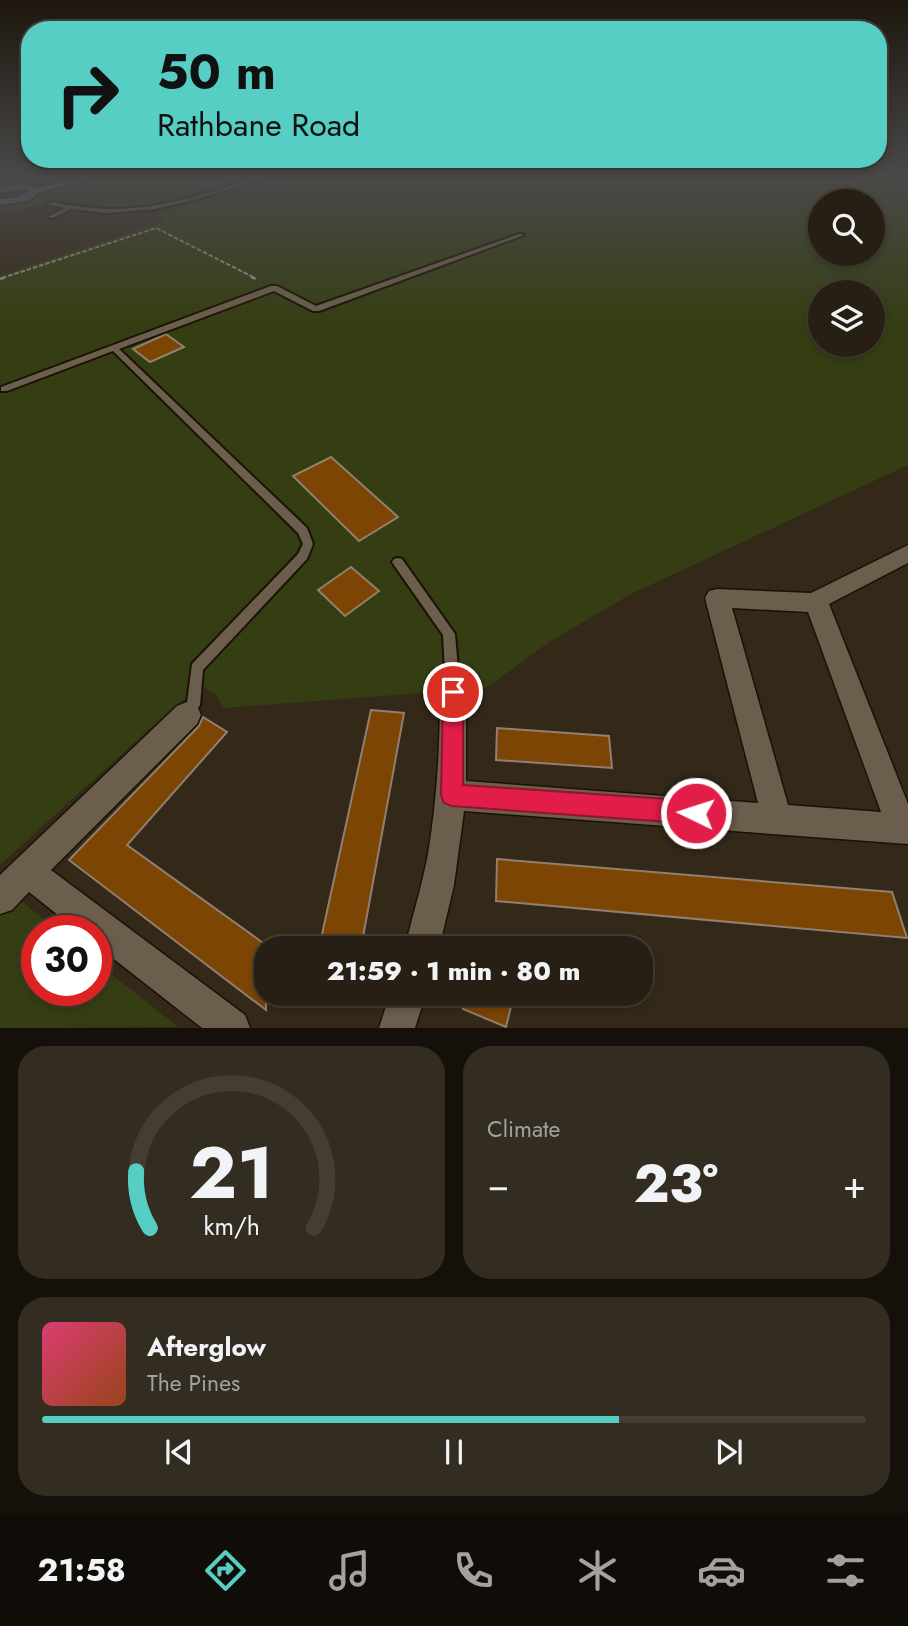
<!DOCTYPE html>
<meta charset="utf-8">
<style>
body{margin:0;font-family:Jost,sans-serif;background:#332c21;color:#f1f3f6;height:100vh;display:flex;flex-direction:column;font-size:26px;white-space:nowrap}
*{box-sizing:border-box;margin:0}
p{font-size:23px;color:#a4a2a0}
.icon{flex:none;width:38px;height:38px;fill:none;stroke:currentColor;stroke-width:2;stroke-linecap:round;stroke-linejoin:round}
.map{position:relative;height:1028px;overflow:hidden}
.details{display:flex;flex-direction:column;gap:18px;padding:18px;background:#15110a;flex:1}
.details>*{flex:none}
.guide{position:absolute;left:21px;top:21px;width:866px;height:147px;border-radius:28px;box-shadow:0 4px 10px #0003,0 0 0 2px #433d33;background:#56cec4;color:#111;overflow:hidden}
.controls{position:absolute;left:808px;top:189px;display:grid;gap:14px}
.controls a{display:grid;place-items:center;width:77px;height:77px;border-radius:50%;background:#271f13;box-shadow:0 4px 10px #0003,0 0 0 2px #433d33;font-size:35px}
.speed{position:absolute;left:21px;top:915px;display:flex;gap:14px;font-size:35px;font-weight:700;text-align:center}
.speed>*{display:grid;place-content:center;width:91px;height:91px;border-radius:50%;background:#271f13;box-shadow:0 4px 10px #0003,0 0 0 2px #433d33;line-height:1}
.speed .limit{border:10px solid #d22;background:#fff;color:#111}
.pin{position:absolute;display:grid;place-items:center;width:60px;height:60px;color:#fff;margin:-30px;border:4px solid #fff;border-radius:50%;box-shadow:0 2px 7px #0007}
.me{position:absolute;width:77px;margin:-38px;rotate:274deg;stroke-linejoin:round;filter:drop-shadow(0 0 5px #0008)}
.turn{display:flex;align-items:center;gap:24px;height:147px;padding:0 21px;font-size:32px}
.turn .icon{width:91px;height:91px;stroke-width:2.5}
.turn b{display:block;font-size:49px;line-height:60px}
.big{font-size:52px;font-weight:800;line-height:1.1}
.details .card{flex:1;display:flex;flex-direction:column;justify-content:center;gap:10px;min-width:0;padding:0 24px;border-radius:28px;background:#332c21}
.details .dial{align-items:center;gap:0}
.dial svg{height:182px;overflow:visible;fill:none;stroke:#433d33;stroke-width:7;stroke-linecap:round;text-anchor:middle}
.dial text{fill:#f1f3f6;stroke:none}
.song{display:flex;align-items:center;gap:21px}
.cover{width:84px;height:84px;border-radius:10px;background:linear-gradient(135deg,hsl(340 70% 55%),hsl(20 70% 35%))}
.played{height:7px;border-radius:4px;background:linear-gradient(90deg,#56cec4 70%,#433d33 70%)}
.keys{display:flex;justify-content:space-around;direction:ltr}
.heat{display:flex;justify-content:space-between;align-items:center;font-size:38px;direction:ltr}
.details .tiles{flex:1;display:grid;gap:18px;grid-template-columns:1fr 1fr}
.card:last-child{grid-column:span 2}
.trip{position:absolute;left:254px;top:936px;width:399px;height:70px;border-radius:28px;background:#271f13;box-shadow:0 4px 10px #0003,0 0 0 2px #433d33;font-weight:800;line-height:70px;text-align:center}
.tab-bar{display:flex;height:112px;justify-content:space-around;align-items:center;background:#100c08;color:#a4a2a0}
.tab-bar .icon{width:49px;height:49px}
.tab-bar .selected{color:#56cec4}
.tab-bar b{font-size:32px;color:#f1f3f6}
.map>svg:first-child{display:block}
.green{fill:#353e13;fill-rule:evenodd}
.building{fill:#7c4504;stroke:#917f70;stroke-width:2}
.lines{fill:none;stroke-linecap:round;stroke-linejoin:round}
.lane-casing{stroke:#1c1104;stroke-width:4}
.street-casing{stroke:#1c1104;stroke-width:3}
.secondary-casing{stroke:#1c1104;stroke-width:3}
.highway-casing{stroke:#1c1104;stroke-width:3}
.path-far1{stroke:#9a9185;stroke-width:2;stroke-dasharray:4.5 2;stroke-linecap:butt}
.path{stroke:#9a9185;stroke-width:2.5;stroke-dasharray:5 2.5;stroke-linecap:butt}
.lane{fill:#6b5e4d;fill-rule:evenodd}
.street{fill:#6b5e4d;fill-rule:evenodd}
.secondary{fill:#5d7177;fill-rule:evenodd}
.highway{fill:#3d9dd8;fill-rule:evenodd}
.route{fill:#e11d48;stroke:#92132f;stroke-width:2}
</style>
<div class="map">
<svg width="908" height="1028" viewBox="0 0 908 1028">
<rect width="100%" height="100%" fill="#342919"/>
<!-- green -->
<g class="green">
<path d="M96 179H242L150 206 115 208 52 198 28 209 0 214V210L23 202 44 191Z"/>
<path d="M276 179H908V465L631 594 549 642 486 688 224 708 216 695 201 686 169 711 0 865V275L166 221 157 215ZM821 201H873V254H821ZM821 292H873V345H821Z"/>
<path d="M15 896 58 931H37V990H96V962L178 1027 0 1028V911Z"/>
</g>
<!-- building -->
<g class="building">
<path d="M166 334 184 347 150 362 133 349Z"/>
<path d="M331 457 398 517 359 541 293 476Z"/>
<path d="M351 567 379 591 345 616 318 590Z"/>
<path d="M371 710 404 713 361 948H319Z"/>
<path d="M203 717 227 732 127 845 266 945V1010L69 860 199 726Z"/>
<path d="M497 728 609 736 612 768 496 760Z"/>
<path d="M497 859 892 892 907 938 496 901Z"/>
<path d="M468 994H514L506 1027 463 1009Z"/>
</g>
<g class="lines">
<defs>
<g id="lane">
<path d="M251 179H259L204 197 155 209 108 213 71 209 53 218 48 217 65 208 49 205 48 204 51 202C78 207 106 211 133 208 174 205 213 191 251 179Z"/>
<path d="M519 234 524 235 319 311H313L274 291 119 349 307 528 313 544 307 559 203 670 200 705 192 718 187 720 182 718 180 714 187 703 192 664 298 554 303 544 298 533 113 351 7 391H1V387L271 286H277L316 306Z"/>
<path d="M398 558 402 559 455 634 460 692 458 696 453 698 448 696 446 692 443 635 394 565 392 562 394 559Z"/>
</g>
<g id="street">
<path d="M908 545V563L829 604 908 804V844L464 811 454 885 439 948H405C412 917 422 886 428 854 437 800 440 746 440 692L444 684 453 680 462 684 466 692V781L758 803 705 598 709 591 717 589 811 593ZM732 608 808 612 881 812 788 805Z"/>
<path d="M187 702 197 706 201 715 197 724 51 870 245 1015 250 1028H202L96 945V931H78L29 892 12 910 0 914V875L177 706Z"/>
<path d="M390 994H426L415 1028H379Z"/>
</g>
<path id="secondary" d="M24 183 42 190 29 201 0 205V199L18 197 29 191 23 189 0 193V187Z"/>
<path id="highway" d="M71 179H90L36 193 30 190Z"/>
</defs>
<!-- lane casing -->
<use href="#lane" class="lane-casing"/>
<!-- street casing -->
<use href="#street" class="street-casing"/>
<!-- secondary casing -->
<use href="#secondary" class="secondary-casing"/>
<!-- highway casing -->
<use href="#highway" class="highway-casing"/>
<!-- path-far1 -->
<path class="path-far1" d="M2 278 156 228 255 278"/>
<!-- path -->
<g class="path">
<path d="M251 277 256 279"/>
<path d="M0 279 7 277"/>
</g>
<!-- lane -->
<use href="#lane" class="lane"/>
<!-- street -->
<use href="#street" class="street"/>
<!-- secondary -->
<use href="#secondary" class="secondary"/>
<!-- highway -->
<use href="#highway" class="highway"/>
</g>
<!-- sky -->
<linearGradient id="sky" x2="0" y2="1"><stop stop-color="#1d170e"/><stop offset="0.55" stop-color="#4a4949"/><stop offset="1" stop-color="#4a4949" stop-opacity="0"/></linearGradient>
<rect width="908" height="323" fill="url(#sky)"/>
<!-- route -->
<path class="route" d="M453 683 460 685 463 692V785L696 801 704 805 707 813 704 821 696 824 452 806 444 803 441 795 443 692 446 685Z"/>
</svg>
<div class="controls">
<a><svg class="icon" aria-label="search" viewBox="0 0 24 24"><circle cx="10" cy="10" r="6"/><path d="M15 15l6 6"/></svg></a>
<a><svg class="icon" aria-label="layers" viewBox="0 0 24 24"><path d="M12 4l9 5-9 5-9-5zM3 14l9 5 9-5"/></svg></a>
</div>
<div class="speed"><div class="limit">30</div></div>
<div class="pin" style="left:453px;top:692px;background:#d93025"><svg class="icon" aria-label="arrive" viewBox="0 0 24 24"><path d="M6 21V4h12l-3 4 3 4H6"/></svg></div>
<svg class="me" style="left:696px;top:813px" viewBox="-20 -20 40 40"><circle r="17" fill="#e11d48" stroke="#fff" stroke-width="3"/><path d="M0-11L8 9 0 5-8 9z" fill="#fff"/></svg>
<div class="trip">21:59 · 1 min · 80 m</div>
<div class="guide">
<div class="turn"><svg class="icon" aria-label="right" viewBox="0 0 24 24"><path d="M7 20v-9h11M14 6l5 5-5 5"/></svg><div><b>50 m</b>Rathbane Road</div></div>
</div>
</div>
<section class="details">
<div class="tiles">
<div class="card dial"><svg viewBox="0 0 100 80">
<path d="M14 69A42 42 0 1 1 86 69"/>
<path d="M14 69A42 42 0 0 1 8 44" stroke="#56cec4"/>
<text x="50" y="56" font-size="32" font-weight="700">21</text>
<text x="50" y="72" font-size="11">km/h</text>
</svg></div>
<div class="card"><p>Climate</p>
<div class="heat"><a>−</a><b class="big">23°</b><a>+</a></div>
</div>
<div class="card">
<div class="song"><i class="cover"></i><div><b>Afterglow</b><p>The Pines</p></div></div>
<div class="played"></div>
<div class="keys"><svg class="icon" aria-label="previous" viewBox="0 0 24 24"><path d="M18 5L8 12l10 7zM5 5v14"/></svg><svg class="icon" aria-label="pause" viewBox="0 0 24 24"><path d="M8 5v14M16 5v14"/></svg><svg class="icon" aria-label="next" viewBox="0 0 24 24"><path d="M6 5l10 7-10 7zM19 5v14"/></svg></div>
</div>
</div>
</section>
<nav class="tab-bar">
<b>21:58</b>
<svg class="icon selected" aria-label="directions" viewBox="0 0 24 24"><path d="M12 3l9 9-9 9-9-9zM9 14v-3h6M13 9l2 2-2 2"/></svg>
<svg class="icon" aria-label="music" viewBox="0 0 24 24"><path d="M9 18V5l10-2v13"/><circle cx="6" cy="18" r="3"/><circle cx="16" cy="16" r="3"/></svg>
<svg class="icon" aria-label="phone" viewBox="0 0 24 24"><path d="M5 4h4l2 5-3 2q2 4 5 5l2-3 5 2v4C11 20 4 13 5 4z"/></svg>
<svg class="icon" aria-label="climate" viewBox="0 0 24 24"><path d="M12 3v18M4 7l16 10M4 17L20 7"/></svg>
<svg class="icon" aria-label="car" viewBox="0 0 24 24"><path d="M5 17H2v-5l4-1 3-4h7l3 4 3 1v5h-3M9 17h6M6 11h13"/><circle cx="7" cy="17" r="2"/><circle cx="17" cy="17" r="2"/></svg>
<svg class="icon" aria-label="filters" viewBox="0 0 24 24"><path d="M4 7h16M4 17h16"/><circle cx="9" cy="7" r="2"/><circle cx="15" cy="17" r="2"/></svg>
</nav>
